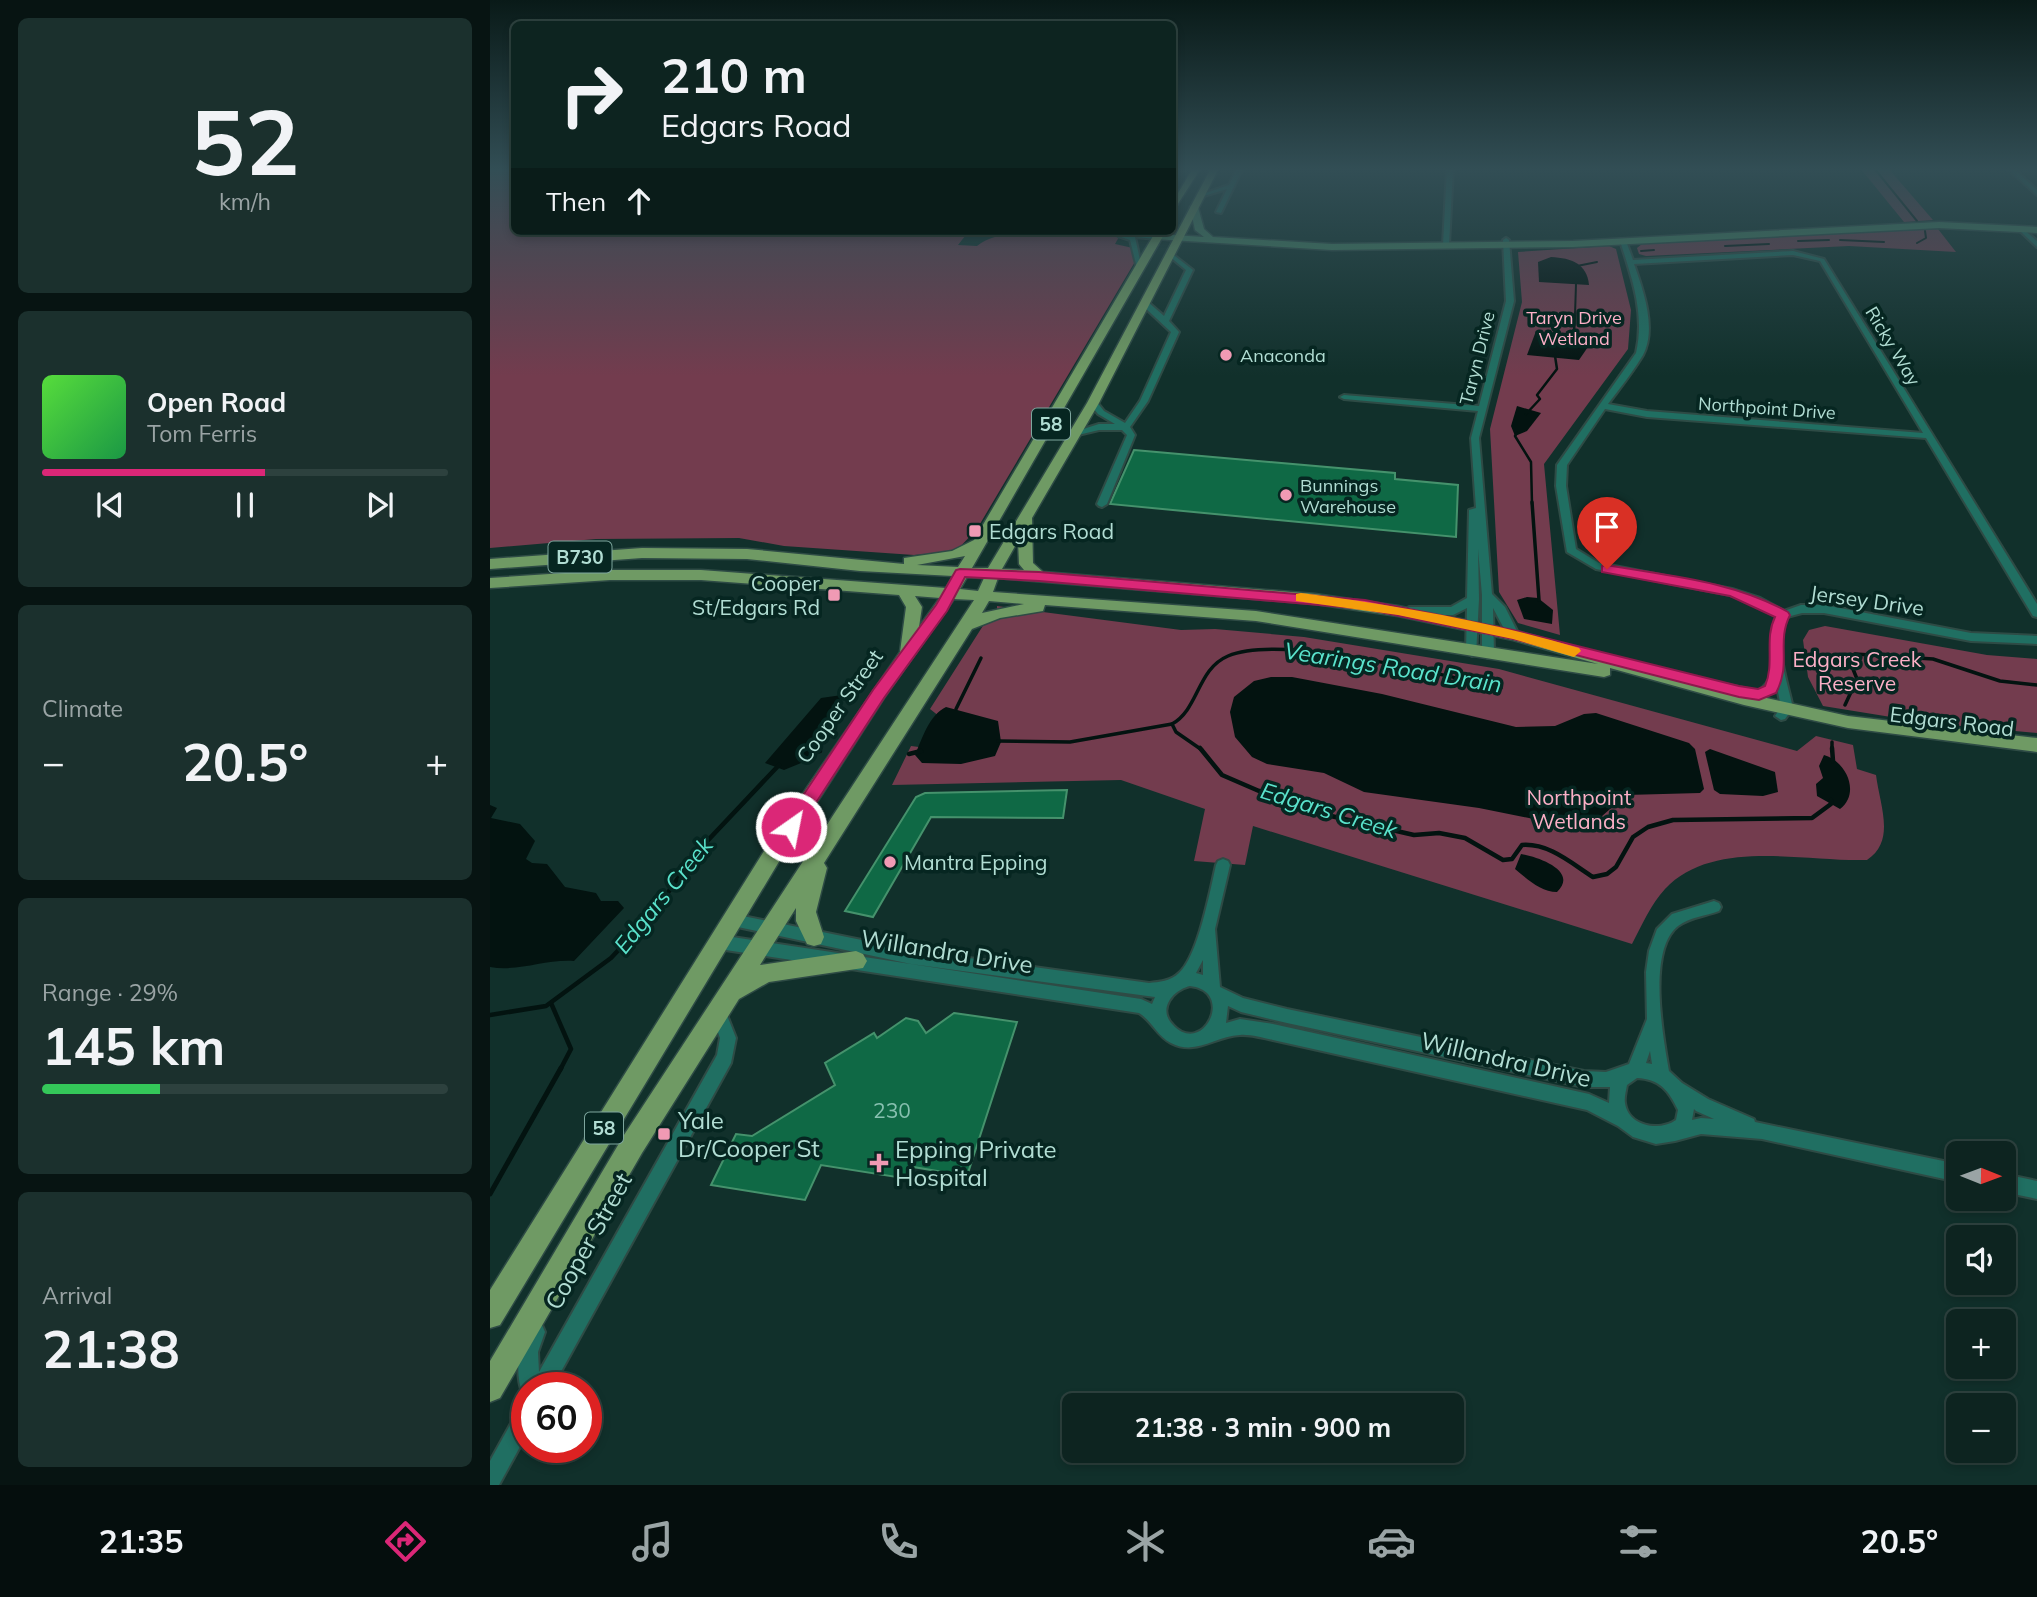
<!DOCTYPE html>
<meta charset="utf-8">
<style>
body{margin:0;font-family:Mulish,sans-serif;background:#1b302d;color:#f1f3f6;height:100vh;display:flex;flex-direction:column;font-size:26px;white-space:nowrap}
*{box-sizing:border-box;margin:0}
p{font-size:23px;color:#9aa4a5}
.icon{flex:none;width:38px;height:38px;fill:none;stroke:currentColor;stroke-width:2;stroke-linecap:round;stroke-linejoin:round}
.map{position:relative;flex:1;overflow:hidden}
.panel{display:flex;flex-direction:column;gap:18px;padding:18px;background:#071412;width:490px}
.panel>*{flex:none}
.top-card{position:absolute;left:21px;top:21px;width:665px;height:214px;border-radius:10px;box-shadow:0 4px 10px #0003,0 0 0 2px #2d413e;background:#0d2420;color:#f1f3f6;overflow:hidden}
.needle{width:46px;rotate:91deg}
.fabs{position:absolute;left:1456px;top:1141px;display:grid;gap:14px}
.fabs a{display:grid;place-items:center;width:70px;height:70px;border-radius:10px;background:#0d2420;box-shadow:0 4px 10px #0003,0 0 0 2px #2d413e;font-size:35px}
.speed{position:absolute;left:21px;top:1372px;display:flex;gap:14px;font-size:35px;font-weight:700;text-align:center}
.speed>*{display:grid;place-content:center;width:91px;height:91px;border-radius:50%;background:#0d2420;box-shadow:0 4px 10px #0003,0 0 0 2px #2d413e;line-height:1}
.speed .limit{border:10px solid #d22;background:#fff;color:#111}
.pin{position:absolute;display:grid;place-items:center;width:60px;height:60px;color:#fff;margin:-72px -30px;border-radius:50% 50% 50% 0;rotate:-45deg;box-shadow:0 0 7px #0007}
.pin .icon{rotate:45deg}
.me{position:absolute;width:77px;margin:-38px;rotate:33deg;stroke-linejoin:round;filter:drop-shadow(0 0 5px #0008)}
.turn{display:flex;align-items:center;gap:24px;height:147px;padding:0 35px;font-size:32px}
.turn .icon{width:91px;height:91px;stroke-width:2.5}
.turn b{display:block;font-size:49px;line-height:60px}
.then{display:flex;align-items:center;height:66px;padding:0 35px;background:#0003;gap:14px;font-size:26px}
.big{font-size:52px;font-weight:700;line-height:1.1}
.panel .tile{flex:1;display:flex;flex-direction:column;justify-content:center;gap:10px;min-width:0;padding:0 24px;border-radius:10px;background:#1b302d}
.panel .dial{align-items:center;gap:0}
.dial b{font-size:91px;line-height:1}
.song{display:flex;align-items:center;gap:21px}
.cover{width:84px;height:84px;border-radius:10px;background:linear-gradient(135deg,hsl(110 70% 55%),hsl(140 70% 35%))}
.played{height:7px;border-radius:4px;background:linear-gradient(90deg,#db2777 55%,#2d413e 55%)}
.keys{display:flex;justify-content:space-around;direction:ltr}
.heat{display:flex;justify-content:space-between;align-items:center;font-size:38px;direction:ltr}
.charge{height:10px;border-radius:5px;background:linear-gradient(90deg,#34c759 29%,#2d413e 0)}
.trip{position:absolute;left:572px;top:1393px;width:402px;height:70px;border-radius:10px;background:#0d2420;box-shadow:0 4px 10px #0003,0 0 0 2px #2d413e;font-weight:700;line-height:70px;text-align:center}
.menu{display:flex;height:112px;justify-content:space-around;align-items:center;background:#050e0d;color:#9aa4a5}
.menu .icon{width:49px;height:49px}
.menu .current{color:#db2777}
.menu b{font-size:32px;color:#f1f3f6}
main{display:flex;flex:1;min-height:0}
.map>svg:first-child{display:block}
.green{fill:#733c4e}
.water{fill:#031310}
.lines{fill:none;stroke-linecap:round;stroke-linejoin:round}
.stream-far4{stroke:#031310;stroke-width:2}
.stream-far3{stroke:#031310;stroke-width:2.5}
.stream-far2{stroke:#031310;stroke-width:3.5}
.stream-far1{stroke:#031310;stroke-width:4.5}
.stream{stroke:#031310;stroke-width:5}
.building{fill:#0f6945;stroke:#45926c;stroke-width:2}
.street-casing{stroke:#2e4b45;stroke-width:4}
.secondary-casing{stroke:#2e4b45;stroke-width:3}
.primary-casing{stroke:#2e4b45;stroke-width:3}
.street{fill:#206f62;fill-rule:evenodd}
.secondary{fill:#478463;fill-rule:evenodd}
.primary{fill:#6f9a64;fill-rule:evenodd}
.route{fill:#db2777;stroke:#8e194d;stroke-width:2}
.slow{fill:#f59e0b}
.poi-dot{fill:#f09ab4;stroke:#062621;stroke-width:2.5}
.labels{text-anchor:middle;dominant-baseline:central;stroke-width:7;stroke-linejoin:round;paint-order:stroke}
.far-park-label{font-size:18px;fill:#fcb0c7;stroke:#062621}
.far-street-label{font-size:18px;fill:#b1ddd3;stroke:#062621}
.far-poi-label{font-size:18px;fill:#b1ddd3;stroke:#062621;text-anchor:start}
.shield{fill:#062621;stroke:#7ea69e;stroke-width:2}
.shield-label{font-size:19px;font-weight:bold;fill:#b1ddd3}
.poi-label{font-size:21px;fill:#b1ddd3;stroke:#062621;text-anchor:start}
.street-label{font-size:21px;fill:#b1ddd3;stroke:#062621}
.park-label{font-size:21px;fill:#fcb0c7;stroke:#062621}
.near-number-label{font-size:21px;fill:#88c0b0}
.water-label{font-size:23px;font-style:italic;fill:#5ae3cc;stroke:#062621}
.near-street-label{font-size:24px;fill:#b1ddd3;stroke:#062621}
.near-poi-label{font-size:24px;fill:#b1ddd3;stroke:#062621;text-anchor:start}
</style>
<main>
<section class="panel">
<div class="tile dial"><b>52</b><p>km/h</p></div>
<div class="tile">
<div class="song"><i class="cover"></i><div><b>Open Road</b><p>Tom Ferris</p></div></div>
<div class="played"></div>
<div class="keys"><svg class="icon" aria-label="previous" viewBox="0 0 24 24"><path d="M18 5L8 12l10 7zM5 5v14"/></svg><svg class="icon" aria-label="pause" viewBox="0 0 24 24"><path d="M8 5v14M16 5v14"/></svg><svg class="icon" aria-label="next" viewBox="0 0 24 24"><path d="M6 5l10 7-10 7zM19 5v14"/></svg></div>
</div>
<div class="tile"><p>Climate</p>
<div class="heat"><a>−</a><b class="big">20.5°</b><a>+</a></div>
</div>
<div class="tile"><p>Range · 29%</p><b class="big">145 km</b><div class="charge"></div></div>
<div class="tile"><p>Arrival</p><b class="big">21:38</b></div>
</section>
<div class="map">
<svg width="1547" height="1485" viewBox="0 0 1547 1485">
<rect width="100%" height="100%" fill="#11302b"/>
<!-- green -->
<g class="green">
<path d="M0 168H24V231H479L468 245 487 246C516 222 593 233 629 237L625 244 643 248 646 260 487 529 465 552 424 555 294 546 249 538 106 539 0 548Z"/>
<path d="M1370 168H1398L1443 220 1414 222Z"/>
<path d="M1448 229 1466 252 1359 246 1156 256 1149 254 1147 248 1152 244Z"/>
<path d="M1119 246 1126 249 1141 310 1138 349 1054 464 1070 635 1028 623 1009 592 1000 429 1032 302 1028 252Z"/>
<path d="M507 606 691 630 725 629 814 637 1009 669 1307 751 1326 736 1363 745 1367 769 1386 775C1390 806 1406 841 1377 860 1314 862 1223 838 1175 889 1161 904 1152 925 1142 944L763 826 755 865 704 861 715 809 631 780 402 785 421 746 429 747 469 732 440 709 496 621 507 620Z"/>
<path d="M1335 626 1497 655 1547 659V733L1438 723 1333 706 1318 677 1313 640 1319 630Z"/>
</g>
<!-- water -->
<g class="water">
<path d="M1061 257C1082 258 1097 264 1099 285L1049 282 1048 262Z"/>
<path d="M1046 331 1102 341 1089 360 1037 355Z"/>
<path d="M1027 406 1051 413 1037 431 1025 436 1021 426Z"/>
<path d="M1037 597 1048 598 1063 610 1062 624 1034 619 1027 600Z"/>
<path d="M781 677H802L892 694 1026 727 1065 726 1094 714 1106 713 1199 743 1205 749 1214 789 1210 793 1136 795 1103 824 1088 828 989 808 874 792 834 773 777 764 762 757 745 737 740 712 744 697 764 681Z"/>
<path d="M352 695 339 720 323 737 326 743 316 761 294 770 275 763 331 698Z"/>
<path d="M456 707 508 721 511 742 505 756 471 764 432 763 425 755C432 739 439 715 456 707Z"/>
<path d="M1220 749 1285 772 1288 792 1273 796 1230 794 1224 790 1215 752Z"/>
<path d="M1334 755C1356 761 1371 793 1350 809L1327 796 1326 784 1333 778 1329 766Z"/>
<path d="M0 805 7 808 1 818 30 824 45 841 36 859 42 863 57 864 75 887 106 893 111 901H128L134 908 84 961C55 959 29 972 0 967Z"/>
<path d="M1031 854C1048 857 1089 871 1067 892 1051 892 1037 879 1025 869Z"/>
</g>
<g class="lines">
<!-- stream-far4 -->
<g class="stream-far4">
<path d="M1384 168 1427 221"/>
<path d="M1350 240 1394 242"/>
<path d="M1308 241 1339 240"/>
<path d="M1427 243 1436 238 1435 231"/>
<path d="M1235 246 1279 244"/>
<path d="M1151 251 1164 250"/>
<path d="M1087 266 1107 262"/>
<path d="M1085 315 1086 284"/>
</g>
<!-- stream-far3 -->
<g class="stream-far3">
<path d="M1072 338 1084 332 1085 313"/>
<path d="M1036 414 1050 399 1047 395 1067 369 1065 356"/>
<path d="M1027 433 1025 436 1041 462 1042 504"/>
</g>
<!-- stream-far2 -->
<g class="stream-far2">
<path d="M1042 502 1049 600"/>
<path d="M1355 705 1367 679 1361 664 1365 654 1443 659 1510 681 1547 685"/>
<path d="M466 709 491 658"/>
<path d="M339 716 354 710"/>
<path d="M682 724C709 709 707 669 738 656 792 633 950 675 1011 688"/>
<path d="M508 741 580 742 682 724 686 732 712 750"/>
<path d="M1342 742V750"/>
</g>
<!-- stream-far1 -->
<g class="stream-far1">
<path d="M710 748 732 775 769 791 821 801 841 816 924 835 949 833 975 838 1013 860 1022 859 1032 845C1059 843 1081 863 1103 877L1117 874 1126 867 1143 837 1158 827 1183 820 1322 818 1341 804V800"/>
<path d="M1342 748 1343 761"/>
<path d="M318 753 330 751"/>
<path d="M419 754 431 751"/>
<path d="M61 1003 81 1049 70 1070"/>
<path d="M0 1015 56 1006 121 958 165 911 205 854 289 765"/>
</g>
<!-- stream -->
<path class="stream" d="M0 1194 71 1068"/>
</g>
<!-- building -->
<g class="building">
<path d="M644 450 905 473V479L968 485 966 537 620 504Z"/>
<path d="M577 790 573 818 441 817 383 917 355 911 426 797 435 793Z"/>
<path d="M464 1013 527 1022 477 1176 423 1167 419 1179 331 1165 315 1200 221 1185 246 1134 262 1136 345 1085 335 1063 384 1033 387 1038 416 1018 428 1021 436 1033Z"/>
</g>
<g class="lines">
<defs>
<g id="street">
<path d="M747 168H753L731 213 726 212 737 189 707 198V196L739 185Z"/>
<path d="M957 168H963L959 245 956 247 953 245Z"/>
<path d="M1517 168H1523L1547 190V195Z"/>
<path d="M1531 227 1547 241V247L1529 230Z"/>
<path d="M630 233 667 235 670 237 667 239 645 237 652 269 647 268 640 240 628 236V234Z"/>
<path d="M1016 238 1019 240 1024 301 989 438 1002 594 1015 607 1029 635 1027 638H1019L1003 608 1004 654 998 658 992 654V595L988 549 989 599 986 655 982 656 976 652 977 608 963 615H919L914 611 919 607H961L977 598 979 510 986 508 981 438 988 411 854 399 850 397 854 395 989 406 1016 301 1013 240Z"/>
<path d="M1133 239 1136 241 1143 260 1303 251 1334 259 1547 604V617L1543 616 1436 438 1157 417 1115 409 1077 465 1076 486 1086 549 1109 563 1242 589 1270 598 1294 611 1311 605H1334L1481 633 1547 636V644L1481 641 1334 613H1312L1297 617C1283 646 1297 679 1303 708L1295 719 1291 720 1285 716 1291 707 1287 687C1274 704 1242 701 1228 688L1234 684 1268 691C1295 674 1272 645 1287 616L1262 602 1240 595 1106 569 1077 552 1066 486 1067 465 1146 353C1155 314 1142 278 1130 241ZM1303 255 1330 261 1433 433 1157 411 1118 404C1130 388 1143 372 1153 355 1167 328 1153 290 1144 264Z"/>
<path d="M681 253 703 270 679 321 689 332 658 401 640 427 645 435 617 504 612 507 609 506 607 504 637 435 632 430H609L588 435 584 432 609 424H625L608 414 599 403 600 401H606L614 411 635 423 650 401 681 332 651 304 658 302 674 316 696 270 679 256 678 255Z"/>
<path d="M733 859 738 861 740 865 725 929 730 987 753 998 797 1009 1094 1071 1116 1072 1139 1064 1157 1019 1156 972 1159 951 1167 929 1182 914 1224 901 1229 903 1231 907 1229 911C1216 916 1200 917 1188 926 1157 950 1173 1037 1179 1071L1192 1083 1218 1099 1264 1119 1265 1122 1468 1164V1182L1272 1139 1211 1134 1185 1141 1166 1144 1143 1137 1128 1126 1097 1110 783 1040C773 1038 760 1034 750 1035 725 1036 706 1056 681 1043 667 1036 662 1021 649 1013L229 949 224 947 222 942 224 937 229 935 651 999 662 1004 665 997 421 964 243 926 238 925 236 920 238 915 243 914 421 950 659 983C669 982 681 981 689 973 708 956 720 891 726 865L728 861ZM713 960V975L706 973ZM700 986C746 991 713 1057 683 1025 667 1009 683 990 700 986ZM738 1006 751 1012 797 1023 1094 1087H1120L1119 1103 1099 1094 783 1024 750 1019 736 1023ZM1160 1051 1162 1064 1156 1063ZM1147 1078C1170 1079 1179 1091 1188 1110L1186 1120C1169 1132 1138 1126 1135 1103 1134 1098 1136 1091 1137 1085ZM1204 1109 1206 1111 1224 1119 1211 1118 1202 1120Z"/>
<path d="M228 1003 233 1005 246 1038 241 1063 62 1388H37V1397L33 1395C24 1372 29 1347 38 1325L45 1322 52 1325 55 1332 48 1352 49 1372 227 1055 230 1038 220 1010 223 1005Z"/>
<path d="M1514 1174 1547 1181V1199L1514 1192Z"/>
<path d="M37 1404V1434L9 1485H0V1461L30 1407Z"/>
</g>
<path id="secondary" d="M704 204 708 207 714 229 723 237 842 244 1083 241 1449 222 1547 227V233L1449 228 1083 247 842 250 664 239 662 237 667 234 714 237 705 230 700 207Z"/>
<g id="primary">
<path d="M703 168H711L682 213V203Z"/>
<path d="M721 168H729L609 403 542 518 543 563 553 572 825 594 908 606 1023 630 1254 693 1358 716 1547 738V752L1358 728 1254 705 1120 668V675L1114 677 766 621 555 605 553 611 510 618 482 629 334 863 337 868 326 912 334 937 331 944 324 946 317 944 306 921V908L270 965 366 951 373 954 377 961 373 968 279 982 249 999 152 1153 10 1398 0 1402V1361L134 1135 484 600 464 599 394 698 293 855 10 1325 0 1328V1290L279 843 410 652 416 607 409 595 211 580H120L0 588V578L120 570H211L456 588 463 576 370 571 257 559 152 558 0 569V559L152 548 257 549 414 564V558L462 551 484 540 666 231H676L482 568H498L597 403ZM528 541 529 564 534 570 512 569ZM475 556 468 567 427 565ZM477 577 494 578 488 591 470 589ZM508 578 825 604 908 616 1023 640 1108 664 766 611 503 592ZM425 596 450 598 429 627 432 607ZM499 601 534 604 492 613Z"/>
</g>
</defs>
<!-- street casing -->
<use href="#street" class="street-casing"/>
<!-- secondary casing -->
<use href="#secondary" class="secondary-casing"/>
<!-- primary casing -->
<use href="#primary" class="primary-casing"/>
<!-- street -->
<use href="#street" class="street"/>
<!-- secondary -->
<use href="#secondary" class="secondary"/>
<!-- primary -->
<use href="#primary" class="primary"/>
</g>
<!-- sky -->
<linearGradient id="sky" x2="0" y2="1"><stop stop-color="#091a18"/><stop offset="0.45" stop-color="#324e55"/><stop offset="1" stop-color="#324e55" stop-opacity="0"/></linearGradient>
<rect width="1547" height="376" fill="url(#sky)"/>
<!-- route -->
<path class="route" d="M1117 565C1179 576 1243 581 1298 612L1300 615C1286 643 1302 663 1286 693L1269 700 1249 697 1023 639 875 609 549 581 475 577 457 611 394 698 307 832 301 834 292 827 383 690 446 605 466 570 470 569 549 572 875 600 1023 630 1249 686 1268 689 1275 686C1285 663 1274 639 1285 617L1240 596 1112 572V566Z"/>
<!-- slow -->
<path class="slow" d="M811 593C905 605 998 621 1089 648L1091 651 1084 657 1023 639 908 615 806 601V594Z"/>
<!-- markers -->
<g class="poi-dot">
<circle cx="736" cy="355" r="7"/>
<circle cx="796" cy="495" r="7"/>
<rect x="478" y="524" width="14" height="14" rx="3.5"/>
<rect x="337" y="588" width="14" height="14" rx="3.5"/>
<circle cx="400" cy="862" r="7"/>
<rect x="167" y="1127" width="14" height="14" rx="3.5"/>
<path d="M385.5 1152.5h7v7h7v7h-7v7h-7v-7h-7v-7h7z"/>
</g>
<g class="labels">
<!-- far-park labels -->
<g class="far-park-label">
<text x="1084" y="317">Taryn Drive<tspan x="1084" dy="21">Wetland</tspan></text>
</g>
<!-- far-street labels -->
<g class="far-street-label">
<text transform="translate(1403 346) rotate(59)">Ricky Way</text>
<text transform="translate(987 358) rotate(-76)">Taryn Drive</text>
<text transform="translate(1277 408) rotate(4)">Northpoint Drive</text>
</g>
<!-- far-poi labels -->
<g class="far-poi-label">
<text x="750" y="355">Anaconda</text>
<text x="810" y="485">Bunnings<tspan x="810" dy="21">Warehouse</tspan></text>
</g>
<!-- shield labels -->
<g class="shield">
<rect x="542" y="408.5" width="38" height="31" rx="5"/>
<rect x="58.5" y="541.5" width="63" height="31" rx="5"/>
<rect x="95" y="1112.5" width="38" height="31" rx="5"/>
</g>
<g class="shield-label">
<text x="561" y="424">58</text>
<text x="90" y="557">B730</text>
<text x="114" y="1128">58</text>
</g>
<!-- poi labels -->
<g class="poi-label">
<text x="499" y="531">Edgars Road</text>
<text x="330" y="583" text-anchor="end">Cooper<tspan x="330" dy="24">St/Edgars Rd</tspan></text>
<text x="414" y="862">Mantra Epping</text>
</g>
<!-- street labels -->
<g class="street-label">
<text transform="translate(1377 600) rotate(8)">Jersey Drive</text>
<text transform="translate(349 706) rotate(-55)">Cooper Street</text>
<text transform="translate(1462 721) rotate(7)">Edgars Road</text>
</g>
<!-- park labels -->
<g class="park-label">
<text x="1367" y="659">Edgars Creek<tspan x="1367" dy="24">Reserve</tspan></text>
<text x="1089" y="797">Northpoint<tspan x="1089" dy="24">Wetlands</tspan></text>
</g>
<!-- near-number labels -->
<g class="near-number-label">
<text x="402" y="1110">230</text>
</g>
<!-- water labels -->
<g class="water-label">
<text transform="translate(903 667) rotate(9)">Vearings Road Drain</text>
<text transform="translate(839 810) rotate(17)">Edgars Creek</text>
<text transform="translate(173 895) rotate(-51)">Edgars Creek</text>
</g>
<!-- near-street labels -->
<g class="near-street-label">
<text transform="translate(457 951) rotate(9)">Willandra Drive</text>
<text transform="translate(1016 1059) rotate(13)">Willandra Drive</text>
<text transform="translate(98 1241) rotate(-61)">Cooper Street</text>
</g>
<!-- near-poi labels -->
<g class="near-poi-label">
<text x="188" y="1120">Yale<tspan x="188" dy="28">Dr/Cooper St</tspan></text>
<text x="405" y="1149">Epping Private<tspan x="405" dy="28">Hospital</tspan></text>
</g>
</g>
</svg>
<div class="fabs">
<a><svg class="needle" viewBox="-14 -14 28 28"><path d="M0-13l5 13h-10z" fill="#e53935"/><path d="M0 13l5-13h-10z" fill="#9aa4a5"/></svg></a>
<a><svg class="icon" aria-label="sound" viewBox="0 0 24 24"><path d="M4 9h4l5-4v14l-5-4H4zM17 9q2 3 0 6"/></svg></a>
<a>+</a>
<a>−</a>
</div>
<div class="speed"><div class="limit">60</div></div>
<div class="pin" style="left:1117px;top:569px;background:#d93025"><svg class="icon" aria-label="arrive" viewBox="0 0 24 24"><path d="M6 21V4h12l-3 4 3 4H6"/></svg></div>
<svg class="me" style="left:301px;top:827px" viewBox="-20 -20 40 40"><circle r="17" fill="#db2777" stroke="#fff" stroke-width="3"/><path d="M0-11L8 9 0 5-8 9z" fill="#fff"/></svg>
<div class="trip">21:38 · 3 min · 900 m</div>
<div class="top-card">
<div class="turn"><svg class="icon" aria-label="right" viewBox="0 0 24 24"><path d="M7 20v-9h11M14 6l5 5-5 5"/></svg><div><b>210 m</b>Edgars Road</div></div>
<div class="then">Then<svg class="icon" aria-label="ahead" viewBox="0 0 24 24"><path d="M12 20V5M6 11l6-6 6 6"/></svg></div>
</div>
</div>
</main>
<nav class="menu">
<b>21:35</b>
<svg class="icon current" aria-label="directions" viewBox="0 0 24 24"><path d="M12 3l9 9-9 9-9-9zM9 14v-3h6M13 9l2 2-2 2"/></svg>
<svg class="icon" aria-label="music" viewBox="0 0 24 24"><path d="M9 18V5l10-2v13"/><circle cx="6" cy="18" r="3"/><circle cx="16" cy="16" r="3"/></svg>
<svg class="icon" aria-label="phone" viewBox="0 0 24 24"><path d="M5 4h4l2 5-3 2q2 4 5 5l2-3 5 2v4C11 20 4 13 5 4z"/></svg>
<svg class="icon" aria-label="climate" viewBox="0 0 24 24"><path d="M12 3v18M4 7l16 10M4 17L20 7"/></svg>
<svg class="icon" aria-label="car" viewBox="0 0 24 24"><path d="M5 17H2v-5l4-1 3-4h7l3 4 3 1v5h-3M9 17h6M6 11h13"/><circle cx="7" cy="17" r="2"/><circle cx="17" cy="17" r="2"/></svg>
<svg class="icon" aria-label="filters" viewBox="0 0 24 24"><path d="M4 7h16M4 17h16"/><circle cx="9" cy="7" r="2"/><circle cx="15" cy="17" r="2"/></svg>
<b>20.5°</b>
</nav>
